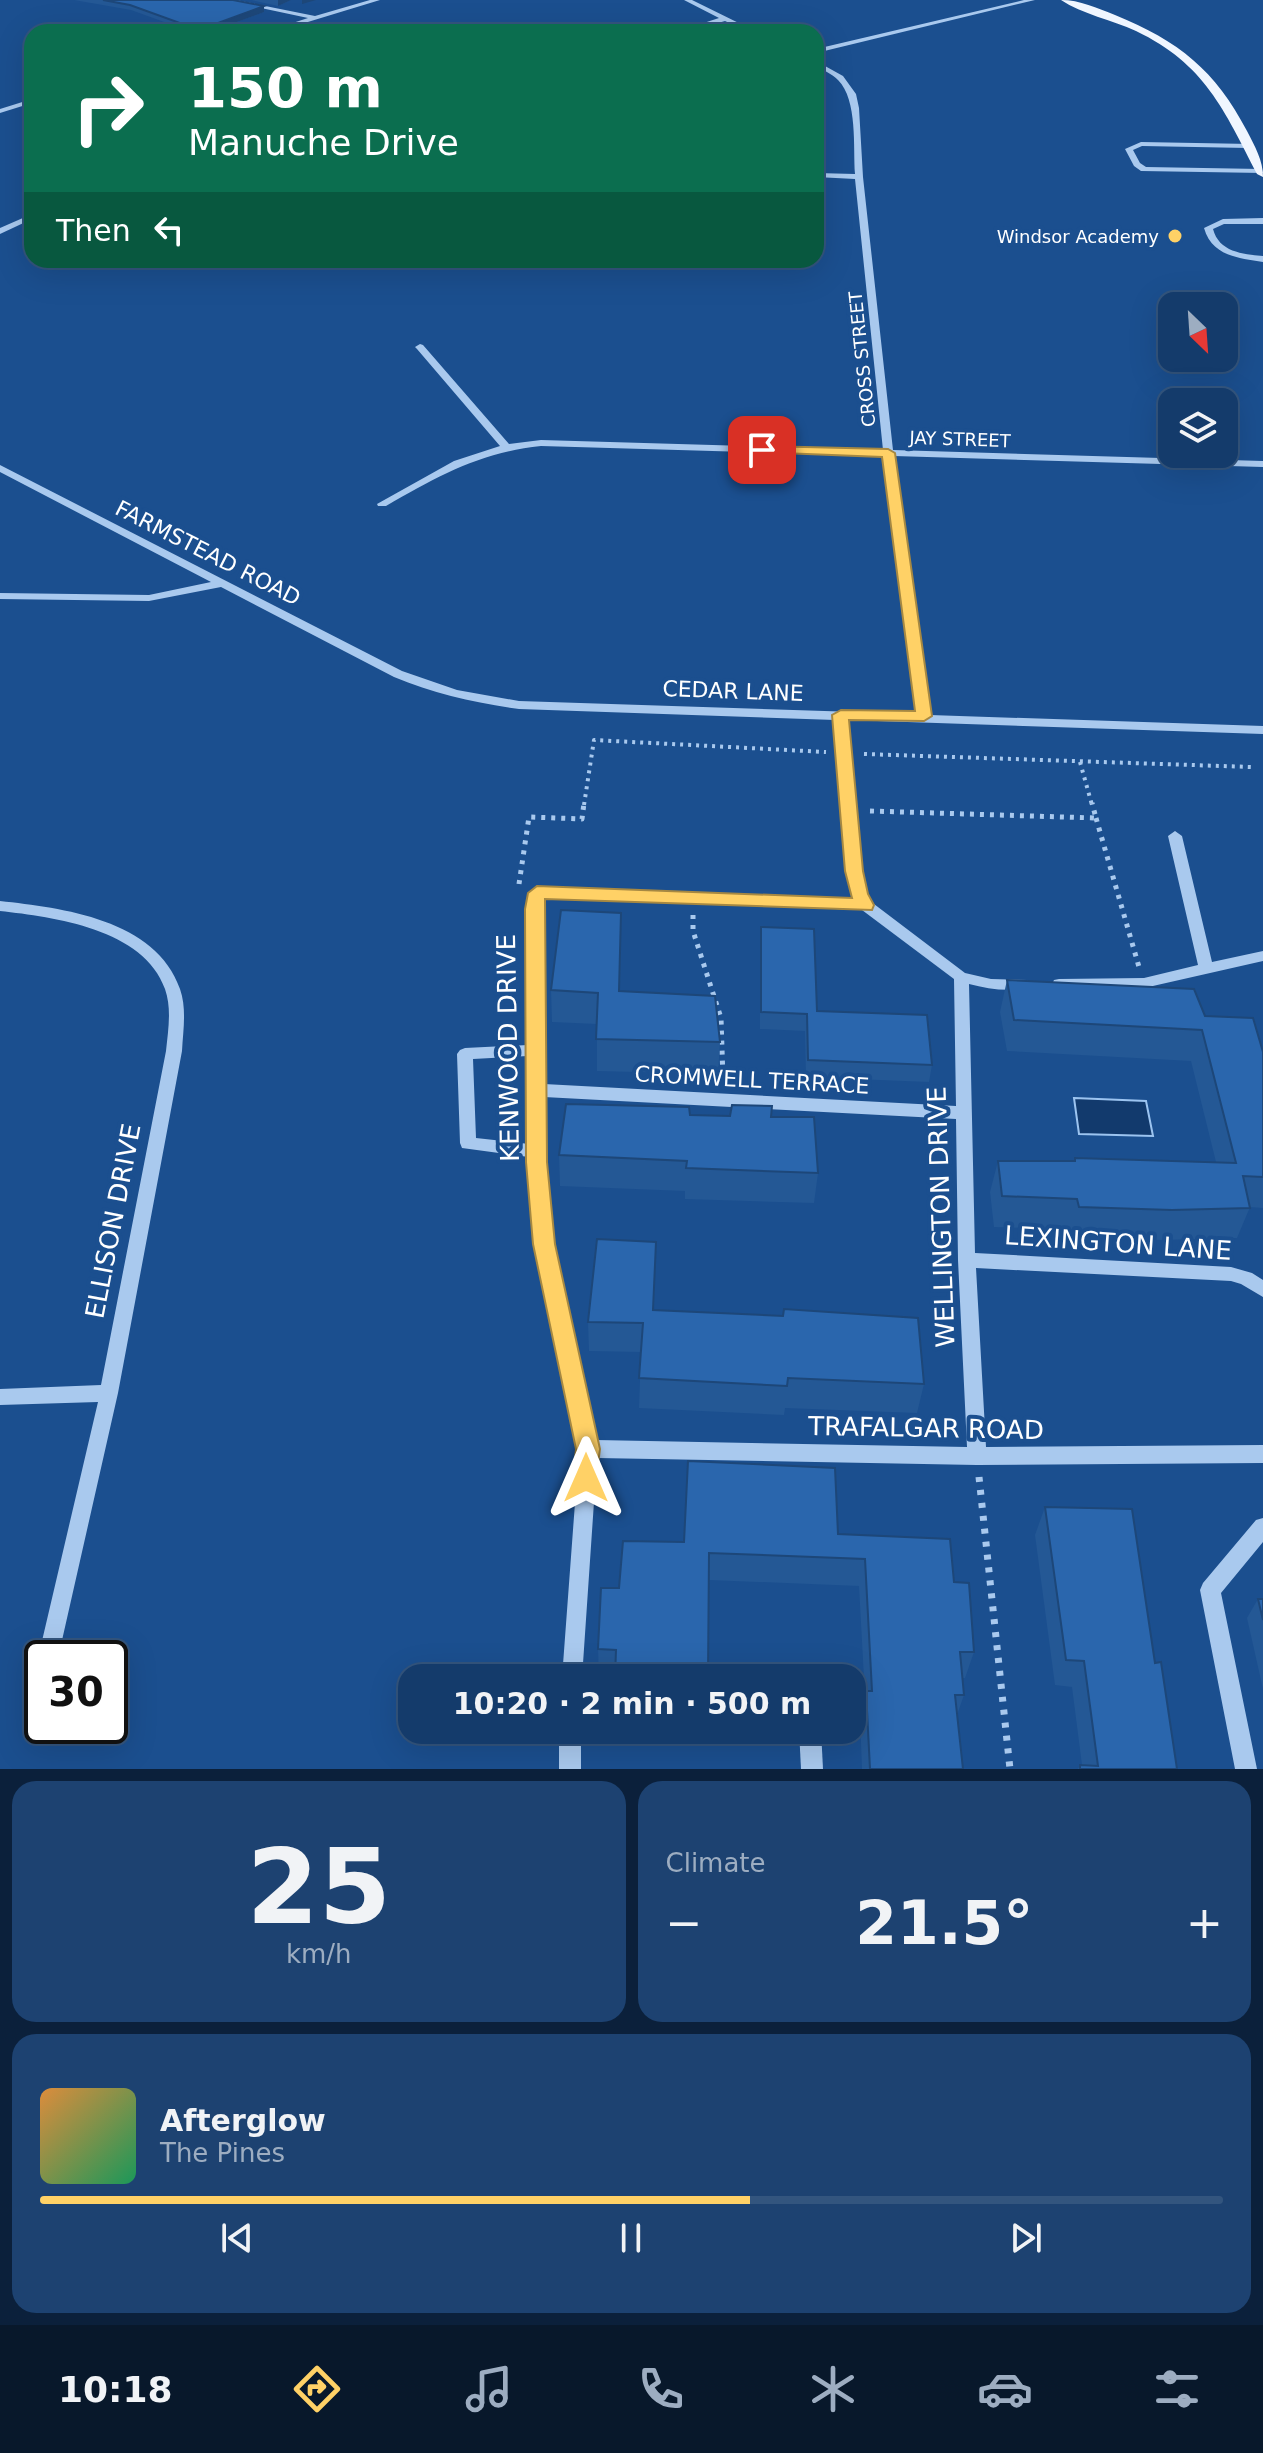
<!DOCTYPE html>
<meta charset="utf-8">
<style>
body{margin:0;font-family:"DejaVu Sans",sans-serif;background:#1d4271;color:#f1f3f6;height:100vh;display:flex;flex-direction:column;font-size:30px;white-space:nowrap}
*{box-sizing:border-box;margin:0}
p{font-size:26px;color:#9dadc1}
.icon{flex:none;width:44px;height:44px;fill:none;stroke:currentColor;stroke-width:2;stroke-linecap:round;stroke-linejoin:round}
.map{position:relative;height:1769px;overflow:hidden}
.drawer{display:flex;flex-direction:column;gap:12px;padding:12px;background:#0b203b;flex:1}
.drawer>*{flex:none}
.hud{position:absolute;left:24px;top:24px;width:800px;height:244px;border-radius:24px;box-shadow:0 8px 32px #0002,0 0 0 2px #33557e;background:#0b6e4f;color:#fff;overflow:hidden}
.needle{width:52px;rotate:155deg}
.buttons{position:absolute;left:1158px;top:292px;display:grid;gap:16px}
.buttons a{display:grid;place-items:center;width:80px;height:80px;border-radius:16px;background:#143b6b;box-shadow:0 8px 32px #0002,0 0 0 2px #33557e;font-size:40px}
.speed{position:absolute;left:24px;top:1640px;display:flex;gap:16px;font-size:40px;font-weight:700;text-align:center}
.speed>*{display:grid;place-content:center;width:104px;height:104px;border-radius:50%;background:#143b6b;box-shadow:0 8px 32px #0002,0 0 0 2px #33557e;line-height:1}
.speed .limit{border:4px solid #111;border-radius:12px;background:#fff;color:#111}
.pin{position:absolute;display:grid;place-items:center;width:68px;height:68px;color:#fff;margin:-34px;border-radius:16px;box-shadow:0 4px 12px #0006}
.me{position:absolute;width:88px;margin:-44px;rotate:0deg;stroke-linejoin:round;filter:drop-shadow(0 0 6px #0008)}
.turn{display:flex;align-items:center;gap:28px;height:168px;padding:0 32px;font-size:36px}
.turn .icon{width:104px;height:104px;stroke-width:2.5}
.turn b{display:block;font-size:56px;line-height:68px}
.then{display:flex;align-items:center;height:76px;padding:0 32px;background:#0003;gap:16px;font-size:30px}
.big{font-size:60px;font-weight:600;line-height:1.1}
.drawer .card{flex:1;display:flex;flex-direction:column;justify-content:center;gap:12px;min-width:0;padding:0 28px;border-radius:24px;background:#1d4271}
.drawer .dial{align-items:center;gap:0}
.dial b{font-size:104px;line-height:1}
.song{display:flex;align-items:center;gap:24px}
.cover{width:96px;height:96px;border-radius:12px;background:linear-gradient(135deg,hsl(30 70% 55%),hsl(150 70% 35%))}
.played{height:8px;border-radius:4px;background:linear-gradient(90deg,#ffd166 60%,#33557e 60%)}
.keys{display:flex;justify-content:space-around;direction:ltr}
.heat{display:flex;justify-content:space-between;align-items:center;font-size:44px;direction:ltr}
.drawer .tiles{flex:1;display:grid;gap:12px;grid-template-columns:1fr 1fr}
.card:last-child{grid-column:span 2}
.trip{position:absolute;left:398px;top:1664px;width:468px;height:80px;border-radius:24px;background:#143b6b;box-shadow:0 8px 32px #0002,0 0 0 2px #33557e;font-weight:600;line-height:80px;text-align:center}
.tab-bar{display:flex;height:128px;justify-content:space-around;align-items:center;background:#08182b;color:#9dadc1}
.tab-bar .icon{width:56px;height:56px}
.tab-bar .selected{color:#ffd166}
.tab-bar b{font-size:36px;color:#f1f3f6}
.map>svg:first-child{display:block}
.water{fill:#123a6d;stroke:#9cc4f0;stroke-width:2}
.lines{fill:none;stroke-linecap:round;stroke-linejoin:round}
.path-far2{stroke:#a9c9ee;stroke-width:4;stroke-dasharray:3 5;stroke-linecap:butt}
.path-far1{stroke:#a9c9ee;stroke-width:5;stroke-dasharray:4 6;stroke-linecap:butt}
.path{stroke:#a9c9ee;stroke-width:7;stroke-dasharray:5 8;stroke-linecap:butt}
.minor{fill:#a9c9ee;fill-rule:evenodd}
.major{fill:#f0f6ff;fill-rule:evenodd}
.wall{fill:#245895}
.shaded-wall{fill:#1d4779}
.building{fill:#2a66ad;stroke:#1d4779;stroke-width:2}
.route{fill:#ffd166;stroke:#a68842;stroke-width:2}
.poi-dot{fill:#ffd166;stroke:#1b4f8f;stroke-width:3}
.labels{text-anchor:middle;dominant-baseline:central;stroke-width:8;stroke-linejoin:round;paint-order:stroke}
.far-poi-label{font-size:18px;fill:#fff;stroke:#1b4f8f;text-anchor:end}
.far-street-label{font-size:18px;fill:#fff;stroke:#1b4f8f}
.street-label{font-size:22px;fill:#fff;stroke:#1b4f8f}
.near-street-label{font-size:26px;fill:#fff;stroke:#1b4f8f}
</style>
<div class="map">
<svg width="1263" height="1769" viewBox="0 0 1263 1769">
<rect width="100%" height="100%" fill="#1b4f8f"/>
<!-- water -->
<path class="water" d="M1074 1098 1146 1101 1153 1136 1079 1134Z"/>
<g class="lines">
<!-- path-far2 -->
<g class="path-far2">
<path d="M864 754 1251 767"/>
<path d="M1080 762 1092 805"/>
<path d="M584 805 594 740 826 752"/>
</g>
<!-- path-far1 -->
<g class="path-far1">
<path d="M870 811 1096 818 1092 803"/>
<path d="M1096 818 1139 967"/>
<path d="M519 884 529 817 582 819 584 803"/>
<path d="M693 915V931L721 1018 723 1080"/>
</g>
<!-- path -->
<path class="path" d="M979 1477 1010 1769"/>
<!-- minor -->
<g class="minor">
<path d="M223 0H236L315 16 370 0H380L275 32H265L308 18Z"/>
<path d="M684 0H692L757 32H749L725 21 686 32H676L719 18Z"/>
<path d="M1024 0H1035L816 53V49Z"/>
<path d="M816 61 843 76 856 94 859 108 863 177 893 450 1263 461V467L894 456 930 715 1263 726V734L848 720 861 871 865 894 870 901 965 973 991 979 1027 980 1029 984 1027 988C1008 992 988 989 969 984L975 1253 1231 1267 1252 1273 1263 1280V1297L1241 1284 1231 1281 976 1268 986 1447 1263 1445V1463L977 1465 597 1458 582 1678H562L579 1449 535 1244 529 1157 462 1148 460 1143 457 1054 460 1050 465 1048 528 1045 527 909 532 890 854 900 851 894 847 871 835 720 519 709C476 703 434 694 394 677L221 587 149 601 0 599V593L149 595 211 582 0 472V465L402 671 457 690 519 701 918 714 883 456 541 446C478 453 439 476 386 506H378L377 504 454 461 500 446 417 349 415 347 420 344 423 345 509 444 541 440 883 450 855 179 816 177V173L855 174C853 148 858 100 838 80 832 74 823 70 816 66ZM543 898 862 910 954 979 956 1106 544 1084 541 909ZM528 1056 529 1144 476 1138 473 1059ZM544 1097 956 1119 958 1260 967 1447 596 1440 553 1244 545 1162Z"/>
<path d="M32 99V103L0 113V109Z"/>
<path d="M1141 142 1251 144 1252 146 1248 148 1142 146 1133 150 1140 163 1146 167 1261 169 1263 173 1141 171 1134 166 1125 149Z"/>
<path d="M32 214V219L0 234V228Z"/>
<path d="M1263 218V224H1224L1213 229C1219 252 1242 254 1263 256V262C1238 258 1212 256 1204 228L1223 219Z"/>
<path d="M429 260H443L424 265V261Z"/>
<path d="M1175 831 1182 836 1212 962 1263 951V961L1144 988H1054L1052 984 1054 980 1059 979 1144 978 1198 965 1168 836Z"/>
<path d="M0 901C62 908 156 919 180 989 187 1009 183 1031 182 1051L118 1393 58 1658H42V1666L38 1658 98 1402 0 1405V1389L101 1385 166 1051C168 1031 172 1009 165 989 144 929 54 917 0 911Z"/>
<path d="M1263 1518V1542L1221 1593 1257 1769H1235L1200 1590 1203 1583 1256 1520Z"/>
<path d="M42 1673V1701H40L33 1698 30 1691 35 1676Z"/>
<rect x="559" y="1730" width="22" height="39"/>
<path d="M799 1730H821L823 1769H801Z"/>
</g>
<!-- major -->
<path class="major" d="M1061 0C1080 0 1097 8 1115 15 1179 41 1215 70 1247 131 1255 147 1263 160 1263 177L1257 174C1224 110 1205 64 1136 31 1112 20 1082 14 1061 0Z"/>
</g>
<!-- wall -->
<g class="wall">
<path d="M74 0H233L264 12 209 32H192L131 10Z"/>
<path d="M251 0H291L278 6Z"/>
<path d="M621 913 620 991 720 1042 718 1074 597 1071V1024L552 1022 551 990Z"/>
<path d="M761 927 817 1011 932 1065 929 1082 806 1077 805 1031 760 1029V944Z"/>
<path d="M1007 980 1205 1016 1263 1052V1208L1250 1207 1237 1238 1160 1240 1070 1237 1068 1229 994 1227 990 1192 998 1161H1074L1075 1158 1216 1162 1191 1061 1007 1051 1000 1012Z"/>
<path d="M690 1115 771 1117 818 1173 814 1203 685 1199V1191L560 1186 559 1155Z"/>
<path d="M655 1273 654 1310 924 1384 917 1413 785 1408 784 1415 639 1408 641 1352 589 1351 588 1322Z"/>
<path d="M1045 1507 1155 1663 1177 1769H1078L1080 1765H1082L1072 1687 1055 1685 1035 1535Z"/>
<path d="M838 1534 954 1582 974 1652 965 1678H962L964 1695 957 1715 963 1769H862L860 1716 865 1697 859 1586 709 1580 615 1676 599 1675 598 1649 619 1588 684 1542Z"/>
<path d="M1258 1599H1263V1689L1247 1618Z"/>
<path d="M614 1730H707L706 1736Z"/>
</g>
<!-- shaded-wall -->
<g class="shaded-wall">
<path d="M278 0H291L278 6Z"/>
<path d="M302 0H316L302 4Z"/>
<path d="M264 6V12L209 32H200L199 30Z"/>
</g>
<!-- building -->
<g class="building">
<path d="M103 0H233L264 6 199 30 130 5Z"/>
<path d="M561 910 621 913 619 991 715 996 720 1042 596 1039 598 993 551 990Z"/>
<path d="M761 927 814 929 817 1011 927 1015 932 1065 808 1060 807 1014 761 1012Z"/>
<path d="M1007 980 1194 989 1205 1016 1253 1018 1263 1052V1177L1243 1176 1250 1208 1172 1210 1079 1207 1077 1199 1002 1196 998 1161H1075V1158L1236 1163 1202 1030 1014 1020Z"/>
<path d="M566 1104 689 1107 690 1115 730 1116 732 1105 772 1106 771 1117H814L818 1173 686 1168 687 1161 559 1155Z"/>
<path d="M597 1239 656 1242 653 1310 783 1316 784 1309 918 1318 924 1384 788 1378 787 1386 639 1378 643 1323 588 1322Z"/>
<path d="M688 1461 835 1468 838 1534 950 1539 954 1582 969 1583 974 1652H960L964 1695H955L963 1769H870L866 1691H872L865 1559 709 1553 708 1678H615L616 1650 598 1649 601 1588H619L623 1541 684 1542Z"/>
<path d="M1045 1507 1132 1509 1155 1663 1161 1662 1177 1769H1080V1765L1098 1766 1084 1661 1066 1660Z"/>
<path d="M1258 1599H1263V1620Z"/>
</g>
<!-- route -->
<path class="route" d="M762 446 888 449 895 453 932 716 924 721 849 720 863 871 868 894 874 905 872 910 545 899 547 1162 555 1244 600 1449 595 1486 586 1489 577 1486 573 1478 576 1449 533 1244 526 1162 525 909 528 893 537 886 852 898 845 871 832 715 841 710 915 711 882 457 757 452 756 450Z"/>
<!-- markers -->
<circle class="poi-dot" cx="1175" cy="236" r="8"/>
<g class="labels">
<!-- far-poi labels -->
<g class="far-poi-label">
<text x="1159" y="236">Windsor Academy</text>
</g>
<!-- far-street labels -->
<g class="far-street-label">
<text transform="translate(862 359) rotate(-96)">CROSS STREET</text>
<text transform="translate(960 439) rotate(2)">JAY STREET</text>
</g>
<!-- street labels -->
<g class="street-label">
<text transform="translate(208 553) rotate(27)">FARMSTEAD ROAD</text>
<text transform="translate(733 691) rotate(2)">CEDAR LANE</text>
<text transform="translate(752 1080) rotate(3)">CROMWELL TERRACE</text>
</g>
<!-- near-street labels -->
<g class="near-street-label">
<text transform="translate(508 1048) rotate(-91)">KENWOOD DRIVE</text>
<text transform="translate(941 1217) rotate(-92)">WELLINGTON DRIVE</text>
<text transform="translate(113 1221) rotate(-79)">ELLISON DRIVE</text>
<text transform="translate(1118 1243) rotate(4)">LEXINGTON LANE</text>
<text transform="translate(926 1428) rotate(1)">TRAFALGAR ROAD</text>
</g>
</g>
</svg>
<div class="buttons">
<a><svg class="needle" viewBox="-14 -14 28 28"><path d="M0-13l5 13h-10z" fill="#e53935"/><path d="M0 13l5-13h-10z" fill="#9dadc1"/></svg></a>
<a><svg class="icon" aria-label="layers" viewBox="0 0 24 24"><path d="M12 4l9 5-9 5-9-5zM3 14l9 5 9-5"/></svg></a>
</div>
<div class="speed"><div class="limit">30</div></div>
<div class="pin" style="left:762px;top:450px;background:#d93025"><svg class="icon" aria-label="arrive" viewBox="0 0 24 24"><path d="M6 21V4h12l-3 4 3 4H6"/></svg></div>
<svg class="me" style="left:586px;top:1478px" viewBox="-20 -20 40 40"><path d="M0-17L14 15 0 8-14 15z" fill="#ffd166" stroke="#fff" stroke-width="4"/></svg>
<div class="trip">10:20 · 2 min · 500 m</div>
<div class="hud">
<div class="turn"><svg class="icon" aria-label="right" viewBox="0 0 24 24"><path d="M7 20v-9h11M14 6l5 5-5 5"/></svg><div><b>150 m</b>Manuche Drive</div></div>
<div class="then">Then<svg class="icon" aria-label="left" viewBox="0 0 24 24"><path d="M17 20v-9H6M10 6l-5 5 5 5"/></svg></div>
</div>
</div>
<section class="drawer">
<div class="tiles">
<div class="card dial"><b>25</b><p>km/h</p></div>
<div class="card"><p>Climate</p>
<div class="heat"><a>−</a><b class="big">21.5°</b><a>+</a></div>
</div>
<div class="card">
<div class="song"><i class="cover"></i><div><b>Afterglow</b><p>The Pines</p></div></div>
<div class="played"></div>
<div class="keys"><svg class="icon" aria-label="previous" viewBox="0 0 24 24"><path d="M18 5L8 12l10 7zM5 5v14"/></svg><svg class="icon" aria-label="pause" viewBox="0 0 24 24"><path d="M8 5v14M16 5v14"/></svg><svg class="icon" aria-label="next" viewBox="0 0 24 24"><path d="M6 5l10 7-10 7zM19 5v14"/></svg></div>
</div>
</div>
</section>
<nav class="tab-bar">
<b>10:18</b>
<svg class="icon selected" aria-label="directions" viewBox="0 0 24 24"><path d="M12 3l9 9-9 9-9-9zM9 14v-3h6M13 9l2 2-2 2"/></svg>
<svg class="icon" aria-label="music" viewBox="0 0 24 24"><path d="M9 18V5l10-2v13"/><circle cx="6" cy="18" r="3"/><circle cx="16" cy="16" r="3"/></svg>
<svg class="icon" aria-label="phone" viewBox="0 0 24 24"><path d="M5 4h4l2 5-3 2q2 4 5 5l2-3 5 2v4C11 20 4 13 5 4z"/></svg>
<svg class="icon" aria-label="climate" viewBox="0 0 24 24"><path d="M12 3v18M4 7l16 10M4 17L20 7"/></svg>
<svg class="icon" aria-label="car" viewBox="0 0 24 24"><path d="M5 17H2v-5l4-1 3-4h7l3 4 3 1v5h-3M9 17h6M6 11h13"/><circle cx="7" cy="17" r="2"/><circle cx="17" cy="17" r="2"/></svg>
<svg class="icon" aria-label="filters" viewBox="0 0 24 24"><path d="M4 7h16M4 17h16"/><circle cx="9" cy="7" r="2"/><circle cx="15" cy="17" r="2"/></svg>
</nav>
